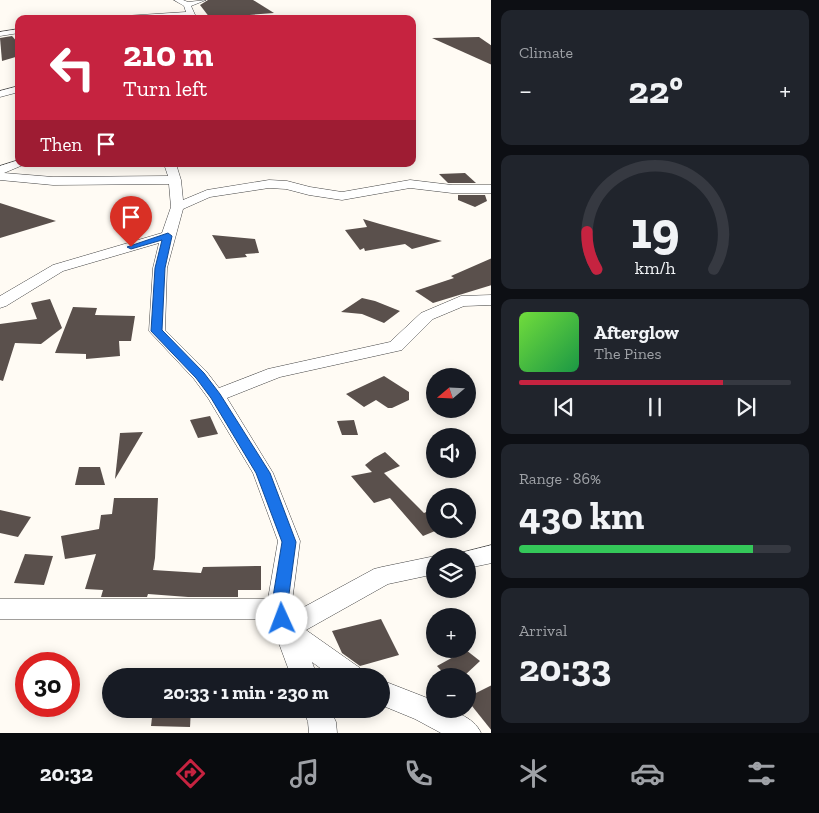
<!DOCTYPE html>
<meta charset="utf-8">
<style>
body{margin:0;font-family:"Zilla Slab",serif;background:#20242c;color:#f1f3f6;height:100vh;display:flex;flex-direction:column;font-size:19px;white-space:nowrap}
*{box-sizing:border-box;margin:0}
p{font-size:16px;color:#9ea1a6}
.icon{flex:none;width:28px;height:28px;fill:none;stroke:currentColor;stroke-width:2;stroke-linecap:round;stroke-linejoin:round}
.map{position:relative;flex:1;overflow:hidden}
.sheet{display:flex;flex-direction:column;gap:10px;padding:10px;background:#0d0f14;width:328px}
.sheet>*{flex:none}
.banner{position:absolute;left:15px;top:15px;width:401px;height:152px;border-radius:10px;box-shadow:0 2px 12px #0003;background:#c62340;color:#fff;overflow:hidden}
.needle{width:32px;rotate:251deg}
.buttons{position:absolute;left:426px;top:368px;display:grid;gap:10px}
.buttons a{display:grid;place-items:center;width:50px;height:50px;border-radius:50%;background:#171b24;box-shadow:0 2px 12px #0003;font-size:25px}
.speed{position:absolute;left:15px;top:652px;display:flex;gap:10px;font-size:25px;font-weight:700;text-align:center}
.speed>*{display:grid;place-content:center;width:65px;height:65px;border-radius:50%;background:#171b24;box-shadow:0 2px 12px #0003;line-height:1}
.speed .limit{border:8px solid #d22;background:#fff;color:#111}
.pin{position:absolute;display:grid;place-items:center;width:42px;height:42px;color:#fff;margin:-51px -21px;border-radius:50% 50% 50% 0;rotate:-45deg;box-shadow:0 0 5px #0007}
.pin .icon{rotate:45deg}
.me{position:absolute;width:55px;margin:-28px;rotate:358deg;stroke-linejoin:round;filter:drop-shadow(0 0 4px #0008)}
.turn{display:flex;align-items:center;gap:18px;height:105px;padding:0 25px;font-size:22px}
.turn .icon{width:65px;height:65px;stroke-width:2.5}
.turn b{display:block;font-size:35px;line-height:42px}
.then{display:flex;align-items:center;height:48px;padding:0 25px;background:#0003;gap:10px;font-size:19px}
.big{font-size:38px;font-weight:800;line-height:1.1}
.sheet .card{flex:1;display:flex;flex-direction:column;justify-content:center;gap:8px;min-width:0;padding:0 18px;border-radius:10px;background:#20242c}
.sheet .dial{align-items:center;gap:0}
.dial svg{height:130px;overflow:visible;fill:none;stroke:#363941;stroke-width:7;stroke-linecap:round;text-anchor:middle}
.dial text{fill:#f1f3f6;stroke:none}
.song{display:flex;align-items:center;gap:15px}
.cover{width:60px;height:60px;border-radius:8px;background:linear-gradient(135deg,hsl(100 70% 55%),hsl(140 70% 35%))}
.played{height:5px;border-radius:2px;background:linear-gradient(90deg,#c62340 75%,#363941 75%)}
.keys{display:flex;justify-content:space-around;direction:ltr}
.heat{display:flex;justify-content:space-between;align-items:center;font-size:28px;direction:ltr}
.charge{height:8px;border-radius:4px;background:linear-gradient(90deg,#34c759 86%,#363941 0)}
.trip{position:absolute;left:102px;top:668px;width:288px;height:50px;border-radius:25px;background:#171b24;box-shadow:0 2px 12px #0003;font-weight:800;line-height:50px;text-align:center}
.dock{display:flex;height:80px;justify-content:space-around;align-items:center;background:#090b0e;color:#9ea1a6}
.dock .icon{width:35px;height:35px}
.dock .current{color:#c62340}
.dock b{font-size:22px;color:#f1f3f6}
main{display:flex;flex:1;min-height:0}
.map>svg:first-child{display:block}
.building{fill:#5a504c}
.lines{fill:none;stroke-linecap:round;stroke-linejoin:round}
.street-casing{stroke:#444;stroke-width:1}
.street{fill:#fff;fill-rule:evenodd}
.route{fill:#1a73e8;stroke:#114b97}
</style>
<main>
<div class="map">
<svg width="492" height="733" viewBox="0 0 492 733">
<rect width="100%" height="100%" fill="#fffbf4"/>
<!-- building -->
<g class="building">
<path d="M208 0H253L274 13 210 18 200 5Z"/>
<path d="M12 36 19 44V56L2 61 0 38Z"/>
<path d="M479 37 492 46V65L432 38Z"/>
<path d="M465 173 476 183H448L439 174Z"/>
<path d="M458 195H485L487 201 475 207 458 200Z"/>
<path d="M0 203 56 221 0 238Z"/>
<path d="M363 219 380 224 442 241 412 249 405 244 365 251 364 248 360 250 345 230 367 227Z"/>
<path d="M212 235 255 239 259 253 245 254 247 257 226 259Z"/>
<path d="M492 258V285L433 303 415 291 454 278 451 276Z"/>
<path d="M362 298 375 301 400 311 384 323 362 314 341 312Z"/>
<path d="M50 299 62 328 41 344 15 343 3 381 0 380V324L37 319 31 303Z"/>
<path d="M73 307 97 308 95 315 135 316 131 341H119L120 356 86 359V354L55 353Z"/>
<path d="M384 376 409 392V400L392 408H388L376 400 364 407 346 394Z"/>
<path d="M210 416 218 434 198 438 190 420Z"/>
<path d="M354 420 358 435H342L337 421Z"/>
<path d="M143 432 115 479 120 433Z"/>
<path d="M385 452 400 466 384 473 424 513 435 508V531L423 536 390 498 374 503 351 476 372 472 365 465 374 458Z"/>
<path d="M79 467H100L105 485H75Z"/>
<path d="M114 498H158L155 558 153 570 201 573 203 567 261 566V590H238V597H188L148 594 147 597H101L103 590 85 589 96 554 65 559 61 536 99 529 101 515 112 514Z"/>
<path d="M0 510 31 517 18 537 0 533Z"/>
<path d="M25 554 53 556 44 585 14 583Z"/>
<path d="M381 619 399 655 360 666 342 653 332 631Z"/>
<path d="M466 650 480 661 464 676H446L437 666Z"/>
<path d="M492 685V731L468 701V697Z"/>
<path d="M153 709H191L190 727 151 726Z"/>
</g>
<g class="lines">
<defs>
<g id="street">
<path d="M174 0H183L188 2 206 0 191 6 197 19H189L188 16 105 19 109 17 186 12 184 6Z"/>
<path d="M19 29V33L0 36V32Z"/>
<path d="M19 86V92L0 97V91Z"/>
<path d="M19 160V164H24L23 165 4 173 53 177 168 176 164 164H176L181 180 183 200 207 190 269 180 287 181 310 187 342 192 410 180 452 185H492V193H452L410 188 342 200 309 195 286 189 269 188 210 197 183 209 167 268 165 330 206 371 219 388 268 369 390 342 421 313 461 296 492 295V305L464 306 433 319 402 350 280 377 227 398 273 473 300 541 291 609 293 613 374 569 382 567 435 556H436L435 574 388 584 306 630 360 668 364 676H331L312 662 317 676H291L270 619H0V599H268L278 541 253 473 208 398 194 379 149 331 153 268 159 243 63 271 6 306 0 308V296L53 265 162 233 171 207 169 184 53 185 0 180V166Z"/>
<path d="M492 545V563L468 568V556H458L460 553Z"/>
<path d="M381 680 435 701V709C452 709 474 717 481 733H441L415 719 381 705Z"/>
<path d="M303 709H330L336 722 337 733H309L308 722Z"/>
</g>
</defs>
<!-- street casing -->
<use href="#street" class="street-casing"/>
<!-- street -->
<use href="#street" class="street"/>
</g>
<!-- route -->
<path class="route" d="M168 233 172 236 165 268 162 330 204 373 220 394 270 473 296 542 287 609 290 619 288 623 282 625 276 623 271 609 282 542 256 473 211 398 196 378 151 331 155 268 162 240 131 249 127 247Z"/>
</svg>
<div class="buttons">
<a><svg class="needle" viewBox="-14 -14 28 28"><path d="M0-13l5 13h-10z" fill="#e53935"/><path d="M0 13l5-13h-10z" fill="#9ea1a6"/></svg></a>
<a><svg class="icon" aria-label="sound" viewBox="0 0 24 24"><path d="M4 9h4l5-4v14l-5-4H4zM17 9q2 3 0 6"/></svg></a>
<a><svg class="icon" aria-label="search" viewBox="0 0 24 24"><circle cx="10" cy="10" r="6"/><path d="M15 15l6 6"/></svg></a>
<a><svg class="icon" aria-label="layers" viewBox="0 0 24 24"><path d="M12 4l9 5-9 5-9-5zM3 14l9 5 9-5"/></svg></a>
<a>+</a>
<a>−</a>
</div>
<div class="speed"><div class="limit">30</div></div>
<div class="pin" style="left:131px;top:247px;background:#d93025"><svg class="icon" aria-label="arrive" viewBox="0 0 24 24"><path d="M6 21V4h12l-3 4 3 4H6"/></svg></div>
<svg class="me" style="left:282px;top:619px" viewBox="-20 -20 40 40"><circle r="19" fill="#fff"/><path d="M0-13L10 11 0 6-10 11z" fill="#1a73e8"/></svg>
<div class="trip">20:33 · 1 min · 230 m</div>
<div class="banner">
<div class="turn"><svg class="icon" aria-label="left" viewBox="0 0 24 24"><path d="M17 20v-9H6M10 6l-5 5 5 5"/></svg><div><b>210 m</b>Turn left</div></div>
<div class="then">Then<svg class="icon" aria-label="arrive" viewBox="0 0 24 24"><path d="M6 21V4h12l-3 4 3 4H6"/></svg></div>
</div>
</div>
<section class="sheet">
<div class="card"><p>Climate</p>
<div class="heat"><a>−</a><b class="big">22°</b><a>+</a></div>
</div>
<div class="card dial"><svg viewBox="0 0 100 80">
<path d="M14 69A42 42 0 1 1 86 69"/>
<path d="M14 69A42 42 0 0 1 8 46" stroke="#c62340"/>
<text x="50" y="56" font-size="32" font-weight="700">19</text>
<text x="50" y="72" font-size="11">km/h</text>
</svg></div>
<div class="card">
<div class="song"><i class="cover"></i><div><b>Afterglow</b><p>The Pines</p></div></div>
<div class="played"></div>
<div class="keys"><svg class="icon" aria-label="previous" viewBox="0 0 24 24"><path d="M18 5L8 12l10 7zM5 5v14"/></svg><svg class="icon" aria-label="pause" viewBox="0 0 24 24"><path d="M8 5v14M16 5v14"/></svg><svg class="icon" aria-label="next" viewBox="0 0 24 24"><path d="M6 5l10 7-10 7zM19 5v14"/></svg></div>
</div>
<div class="card"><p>Range · 86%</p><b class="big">430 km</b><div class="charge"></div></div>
<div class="card"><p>Arrival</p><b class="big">20:33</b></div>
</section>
</main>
<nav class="dock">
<b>20:32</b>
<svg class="icon current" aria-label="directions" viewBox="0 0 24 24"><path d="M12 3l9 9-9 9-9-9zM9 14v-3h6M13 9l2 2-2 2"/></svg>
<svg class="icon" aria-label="music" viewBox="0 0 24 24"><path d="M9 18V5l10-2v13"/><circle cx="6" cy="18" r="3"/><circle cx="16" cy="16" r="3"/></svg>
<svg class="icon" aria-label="phone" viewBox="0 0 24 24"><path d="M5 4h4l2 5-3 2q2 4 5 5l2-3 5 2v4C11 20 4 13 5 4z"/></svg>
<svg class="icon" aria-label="climate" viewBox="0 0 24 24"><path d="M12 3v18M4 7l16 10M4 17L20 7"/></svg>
<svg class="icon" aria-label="car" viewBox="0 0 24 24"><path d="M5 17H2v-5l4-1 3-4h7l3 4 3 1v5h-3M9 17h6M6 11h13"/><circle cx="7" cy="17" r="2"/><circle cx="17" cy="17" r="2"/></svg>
<svg class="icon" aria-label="filters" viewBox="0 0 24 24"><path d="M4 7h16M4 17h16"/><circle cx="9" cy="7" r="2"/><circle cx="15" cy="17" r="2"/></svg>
</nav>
